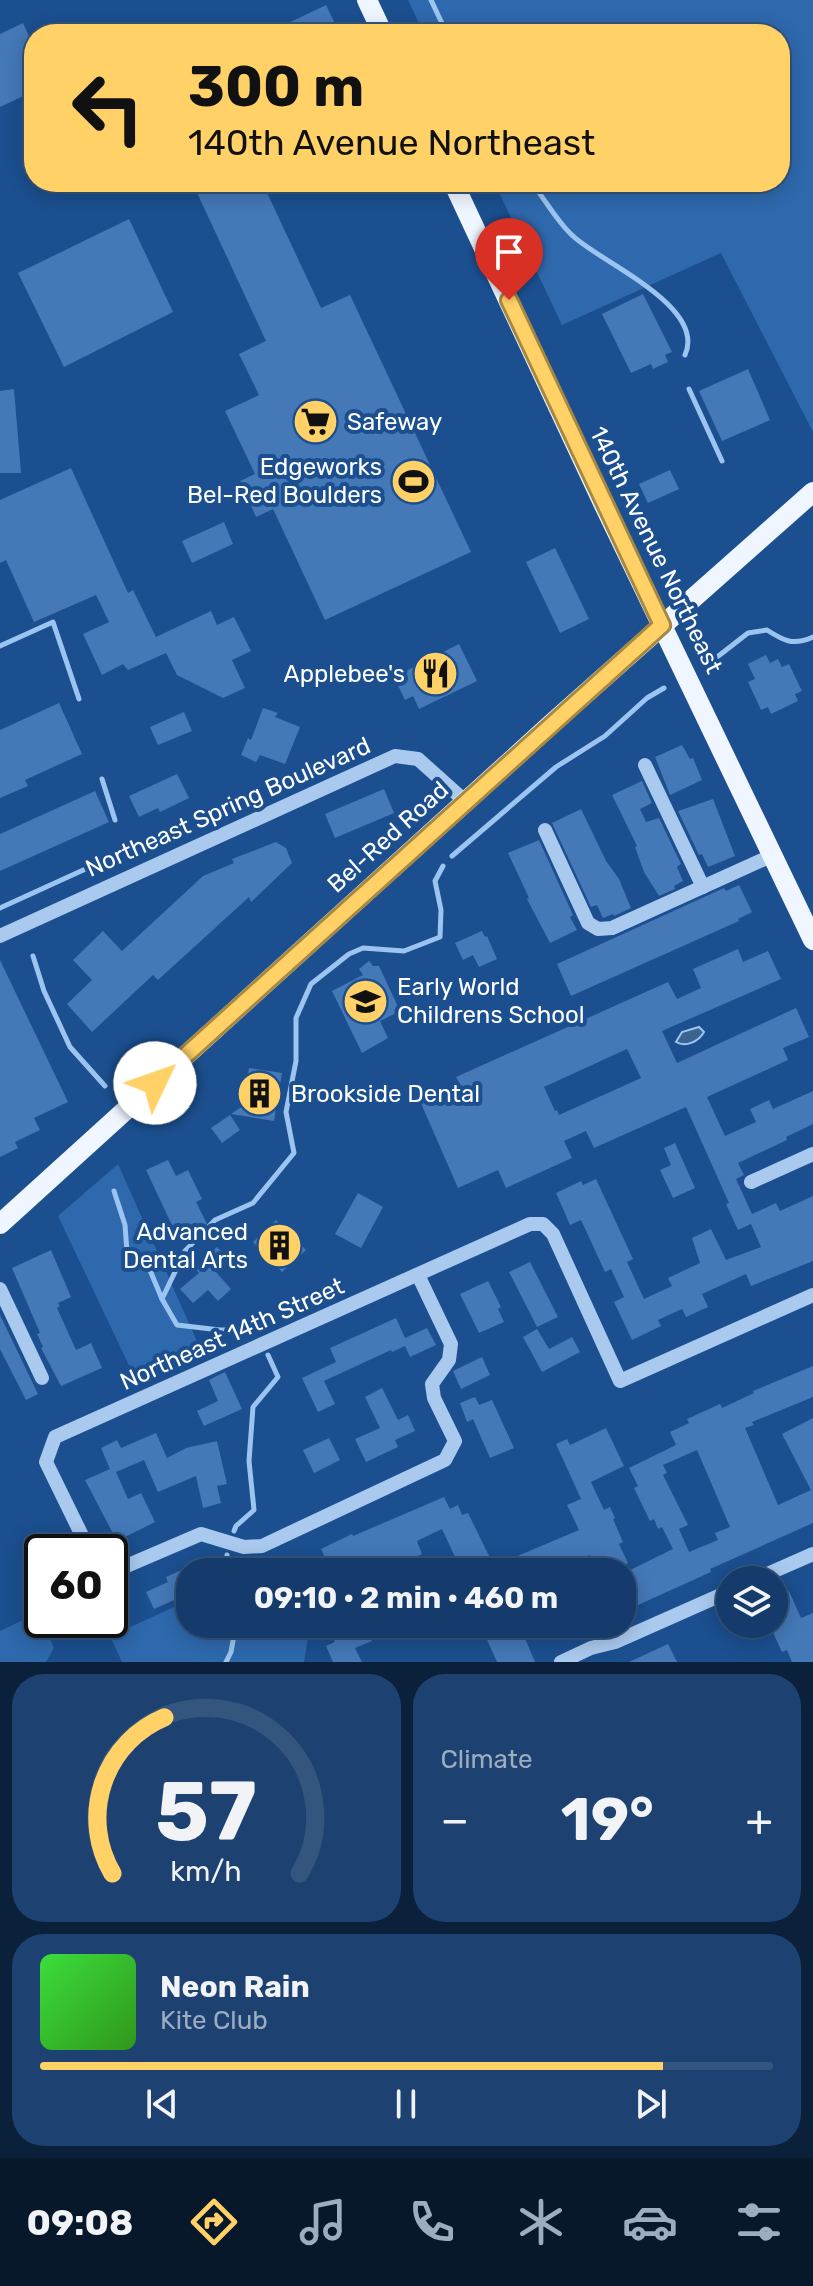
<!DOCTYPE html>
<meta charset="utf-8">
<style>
body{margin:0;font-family:Rubik,sans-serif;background:#1d4271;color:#f1f3f6;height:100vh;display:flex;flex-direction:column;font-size:30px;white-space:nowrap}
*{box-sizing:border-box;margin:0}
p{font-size:26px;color:#9dadc1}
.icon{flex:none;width:44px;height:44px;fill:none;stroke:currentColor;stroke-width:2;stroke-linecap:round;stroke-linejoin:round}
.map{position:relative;height:1662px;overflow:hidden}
.sheet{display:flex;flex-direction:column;gap:12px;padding:12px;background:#0b203b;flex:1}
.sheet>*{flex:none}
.top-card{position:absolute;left:24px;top:24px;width:766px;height:168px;border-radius:32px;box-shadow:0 4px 20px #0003,0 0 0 2px #33557e;background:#ffd166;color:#111;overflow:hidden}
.fabs{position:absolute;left:716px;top:1566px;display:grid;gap:16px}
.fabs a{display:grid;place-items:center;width:72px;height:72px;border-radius:50%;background:#143b6b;box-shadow:0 4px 20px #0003,0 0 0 2px #33557e;font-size:40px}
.speed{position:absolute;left:24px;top:1534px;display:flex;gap:16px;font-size:40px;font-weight:700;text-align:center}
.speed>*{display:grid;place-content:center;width:104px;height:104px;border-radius:50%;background:#143b6b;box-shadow:0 4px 20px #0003,0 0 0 2px #33557e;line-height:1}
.speed .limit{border:4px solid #111;border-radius:12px;background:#fff;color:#111}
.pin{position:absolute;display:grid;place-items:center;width:68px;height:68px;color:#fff;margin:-82px -34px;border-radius:50% 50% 50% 0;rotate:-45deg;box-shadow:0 0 8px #0007}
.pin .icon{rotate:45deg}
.me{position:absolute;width:88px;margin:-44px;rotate:48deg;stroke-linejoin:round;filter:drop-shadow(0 0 6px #0008)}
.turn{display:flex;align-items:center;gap:28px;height:168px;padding:0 32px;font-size:36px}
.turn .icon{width:104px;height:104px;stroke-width:2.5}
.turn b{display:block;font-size:56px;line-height:68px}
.big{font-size:60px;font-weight:700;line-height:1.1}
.sheet .widget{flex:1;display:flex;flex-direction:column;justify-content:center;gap:12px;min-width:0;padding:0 28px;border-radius:32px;background:#1d4271}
.sheet .dial{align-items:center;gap:0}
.dial svg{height:208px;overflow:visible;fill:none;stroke:#33557e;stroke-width:7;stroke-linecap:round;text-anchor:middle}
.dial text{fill:#f1f3f6;stroke:none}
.song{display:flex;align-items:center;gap:24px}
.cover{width:96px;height:96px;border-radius:12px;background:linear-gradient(135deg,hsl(120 70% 55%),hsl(110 70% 35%))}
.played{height:8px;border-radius:4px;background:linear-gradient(90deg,#ffd166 85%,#33557e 85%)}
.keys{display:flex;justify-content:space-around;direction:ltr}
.heat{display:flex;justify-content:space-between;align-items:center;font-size:44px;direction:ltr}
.sheet .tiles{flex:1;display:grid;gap:12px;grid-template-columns:1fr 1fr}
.widget:last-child{grid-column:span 2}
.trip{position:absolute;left:176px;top:1558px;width:460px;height:80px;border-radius:32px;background:#143b6b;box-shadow:0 4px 20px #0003,0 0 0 2px #33557e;font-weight:700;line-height:80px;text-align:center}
.tabs{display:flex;height:128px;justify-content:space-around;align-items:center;background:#08182b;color:#9dadc1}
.tabs .icon{width:56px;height:56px}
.tabs .active{color:#ffd166}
.tabs b{font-size:36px;color:#f1f3f6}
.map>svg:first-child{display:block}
.green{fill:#2e69ad}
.water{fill:#3c6290;stroke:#9cc4f0;stroke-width:2}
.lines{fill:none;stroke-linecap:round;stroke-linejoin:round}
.stream{stroke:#9cc4f0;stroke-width:5}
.building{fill:#4478b7;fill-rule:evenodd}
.minor{stroke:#a9c9ee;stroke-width:14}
.major{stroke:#f0f6ff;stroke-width:20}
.route-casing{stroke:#a68842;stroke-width:20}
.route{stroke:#ffd166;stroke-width:14}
.labels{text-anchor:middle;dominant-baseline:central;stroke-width:8;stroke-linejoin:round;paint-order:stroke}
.poi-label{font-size:24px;fill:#fff;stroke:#1b4f8f;text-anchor:start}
.street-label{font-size:24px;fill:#fff;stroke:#1b4f8f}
</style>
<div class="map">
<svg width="813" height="1662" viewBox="0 0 813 1662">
<rect width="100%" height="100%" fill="#1b4f8f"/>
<!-- green -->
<g class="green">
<path d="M408 0H813V432L721 253 562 325 494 182H780V34H424Z"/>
<path d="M118 1164 200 1348 135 1378 58 1216Z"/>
<path d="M282 1558 295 1572H251Z"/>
<path d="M190 1600V1624H310L304 1662H122L110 1636Z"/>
<path d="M38 1613 54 1648 46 1662H0V1631Z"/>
</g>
<!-- water -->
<path class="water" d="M699 1027 704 1032C699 1041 686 1048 676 1042L682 1032Z"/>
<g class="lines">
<!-- stream -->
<g class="stream">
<path d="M431 0 447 34"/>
<path d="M531 182C545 199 557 222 573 236 600 262 707 306 685 355"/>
<path d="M689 389 722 461"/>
<path d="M0 646 53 622 79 699"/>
<path d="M712 661 748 633 767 630C784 641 793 646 813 637"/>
<path d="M102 779 115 820"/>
<path d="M452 856 556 767 605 736 647 698 664 688"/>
<path d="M0 908 125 851"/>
<path d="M33 956 44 991 70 1047 105 1086"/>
<path d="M114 1191 125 1225 127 1252 147 1263 162 1299"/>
<path d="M252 1330H220L177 1325 162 1299 185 1251 215 1220 253 1203 294 1153 286 1112 296 1061V1018L311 984 349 954 363 948 404 951 440 937 441 910 435 881 443 866"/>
<path d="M234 1531 236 1526 254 1510 249 1461 253 1407 278 1377 268 1355"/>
<path d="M227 1555 230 1572"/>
<path d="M226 1662 231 1652 236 1624"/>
</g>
</g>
<!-- building -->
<g class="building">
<path d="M326 5 340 34H265L320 8Z"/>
<path d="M23 23 29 36 34 34V91L0 107V34Z"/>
<path d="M192 182H262L321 308 350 295 471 552 325 620 273 509 256 517 240 481 255 474 225 411 259 395 239 354 266 341Z"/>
<path d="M129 219 173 312 64 367 18 273Z"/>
<path d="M643 294 672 352 665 355 668 362 653 369 651 364 631 373 602 314Z"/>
<path d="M748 369 770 420 722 441 699 391Z"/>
<path d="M14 389 21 473H0V391Z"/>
<path d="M71 468 128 593 133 590 156 637 211 611 217 625 234 617 251 651 232 660 245 688 223 698 177 675 166 653 128 670 123 664 102 675 83 634 109 622 96 595 34 622 6 560 0 563V500Z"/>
<path d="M670 470 679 489 648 503 639 484Z"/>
<path d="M224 522 233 544 192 563 182 541Z"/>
<path d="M555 548 589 619 560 633 526 562Z"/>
<path d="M459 644 477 681 419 709 413 696 405 700 394 677Z"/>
<path d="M766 655 770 663 778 659 782 667 789 664 802 691 795 694 798 701 771 714 768 707 761 710 748 682 755 679 748 664Z"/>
<path d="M59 703 82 754 25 780 28 786 0 798V730Z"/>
<path d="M263 708 278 713 275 717 300 727 285 764 260 755 256 762 241 755 248 738 251 740Z"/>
<path d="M184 712 192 731 158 745 150 727Z"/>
<path d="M682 745 690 759 693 758 702 780 670 795 655 757Z"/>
<path d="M177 774 189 798 160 812 158 808 139 817 129 796Z"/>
<path d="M642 781 652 803 640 809 646 822 659 818 681 864 677 867 683 881 674 886 675 889 659 896 644 872 635 847 637 846 612 795Z"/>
<path d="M384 789 394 813 335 838 325 814Z"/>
<path d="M95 791 109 822 0 871V834Z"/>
<path d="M713 799 735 856 708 867 702 854 699 855 678 811Z"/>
<path d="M581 809 606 861 619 879 631 908 614 916 613 914 603 918 597 905 591 907 552 823Z"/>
<path d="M539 840 573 915 570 917 577 930 550 943 527 899 529 898 508 853Z"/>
<path d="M276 842 286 848 292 863 251 902 249 897 158 980 153 975 92 1032 67 1004 92 980 73 960 103 931 122 951 203 876 234 863 232 859Z"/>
<path d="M739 885 752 912 738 919 739 921 571 996 557 964 724 888 726 891Z"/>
<path d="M482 931 485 937 487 936 497 959 479 967 473 955 463 960 455 943Z"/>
<path d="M738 949 743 962 768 951 781 979 662 1031 677 1063 796 1008 809 1037 783 1048 788 1060 707 1097 725 1136 756 1122 750 1109 769 1100 773 1109 813 1091V1124L786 1137 787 1140 738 1163 744 1175 736 1179 752 1214 776 1203 780 1211 813 1196V1261L751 1286 746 1274 702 1294 708 1307 686 1317 682 1309 658 1320 661 1326 632 1340 614 1302 624 1297 611 1269 605 1272 581 1220 570 1225 556 1193 581 1181 583 1185 596 1179 633 1259 627 1262 644 1299 672 1286 668 1278 700 1263 692 1238 711 1229 726 1260 761 1247 751 1224 738 1230 726 1204 729 1203 686 1107 594 1148 586 1131 564 1141 572 1158 506 1188 498 1170 458 1188 420 1101 459 1083 456 1077 668 982 677 999 701 988 693 969ZM627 1049 641 1078 559 1115 557 1110 555 1111 544 1087Z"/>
<path d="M0 960 68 1102 34 1118 40 1130 15 1142 18 1148 0 1157Z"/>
<path d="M369 961 373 966H379L400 1011 380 1021 388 1038 362 1053 332 991 363 975 359 969Z"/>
<path d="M249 1068 282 1073 274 1121 231 1114 253 1099 239 1093 242 1081 247 1080Z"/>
<path d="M230 1115 240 1130 222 1143 211 1128Z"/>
<path d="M675 1143 695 1188 673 1198 660 1170 671 1165 664 1148Z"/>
<path d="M168 1160 176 1176 188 1170 202 1199 196 1202 207 1224 178 1238 146 1170Z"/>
<path d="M358 1193 383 1207 361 1248 335 1234Z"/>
<path d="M276 1220 306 1250 282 1272 253 1242Z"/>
<path d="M217 1247 229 1260 216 1272 231 1289 218 1301 208 1290 193 1303 180 1289 199 1273 195 1268Z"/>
<path d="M51 1250 71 1297 58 1303 60 1306 57 1308 76 1350 91 1343 102 1368 61 1386 41 1348 43 1347 37 1334 40 1333 12 1268Z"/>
<path d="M530 1262 558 1317 537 1327 509 1272Z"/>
<path d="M488 1281 501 1307 498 1309 504 1322 479 1333 460 1294Z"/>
<path d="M0 1315 38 1394 26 1400 0 1349Z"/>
<path d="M396 1318 405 1338 427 1328 436 1345 410 1357 405 1346 392 1352 391 1350 324 1381 335 1404 318 1412 302 1378 336 1362 330 1348Z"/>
<path d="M537 1329 549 1349 572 1337 580 1352 542 1372 523 1337Z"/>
<path d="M482 1357 490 1375 461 1389 453 1371Z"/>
<path d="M813 1366V1397L752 1422 754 1425 745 1428 778 1505 811 1490 782 1434 813 1418V1523L710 1569 711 1572 638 1605 624 1573 673 1549 662 1527 658 1529 654 1519 650 1521 634 1488 638 1486 629 1468 676 1445 670 1432 689 1423 687 1419 720 1404 722 1408 754 1393 753 1391ZM697 1450 730 1527 715 1533 718 1540 689 1552 679 1529 688 1525 663 1475 667 1473 663 1465Z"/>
<path d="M225 1372 242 1409 204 1426 197 1411 218 1401 209 1380Z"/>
<path d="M382 1388 398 1420 408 1415 415 1431 395 1440 398 1447 366 1462 355 1439 380 1428 365 1397Z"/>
<path d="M475 1397 479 1405 492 1400 514 1448 490 1458 473 1419 467 1422 460 1403Z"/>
<path d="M606 1428 624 1466 591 1482 604 1510 610 1507 615 1518 613 1519 623 1542 619 1544 628 1563 610 1572H598L590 1555 549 1572H462L442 1529 417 1541 422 1554 384 1572 375 1558 346 1572H332L321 1549 352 1534 353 1536 444 1497 450 1509 458 1505 462 1515 468 1513 494 1566 579 1530 567 1505 581 1499 556 1444 567 1439 570 1445Z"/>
<path d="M156 1433 167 1458 186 1448 217 1441 227 1484 217 1486 221 1503 203 1508 196 1476 158 1492 144 1460 116 1472 128 1499 141 1493 155 1522 117 1541 85 1480 110 1469 101 1448 117 1440 121 1448Z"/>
<path d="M329 1438 340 1460 314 1473 303 1450Z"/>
<path d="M190 1566V1593L154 1609 146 1592 168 1582 166 1577Z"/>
<path d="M789 1591 801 1618 813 1613V1662H792L787 1650 782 1652 769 1624H774V1598Z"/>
<path d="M326 1624H364L372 1641 355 1648 362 1662H333L326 1646 335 1642Z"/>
<path d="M480 1624H519L535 1662H497Z"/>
<path d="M668 1644 677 1662H629Z"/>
</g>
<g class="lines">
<!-- minor -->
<g class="minor">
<path d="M645 765 703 887"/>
<path d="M545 830 588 923 598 929 612 928 773 855"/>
<path d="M0 936 395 756 418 759 466 802"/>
<path d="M751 1182 813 1154"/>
<path d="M0 1289 42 1378"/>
<path d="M90 1552 46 1462 55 1437 530 1224H543L553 1234 620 1381 813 1295"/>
<path d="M110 1573 201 1534 244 1547 262 1546 445 1460 455 1441 434 1398 432 1384 449 1360 451 1344 418 1275"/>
<path d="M754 1580 813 1554"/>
<path d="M561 1662 591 1648 615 1642 730 1591"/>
</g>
<!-- major -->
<g class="major">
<path d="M367 0 383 34"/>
<path d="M453 182 603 503 813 940"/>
<path d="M0 1224 549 726 813 492"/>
</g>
</g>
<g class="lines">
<defs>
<path id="route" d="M155 1083 662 625 509 300"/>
</defs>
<!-- route casing -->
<use href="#route" class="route-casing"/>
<!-- route -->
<use href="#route" class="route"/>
</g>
<!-- icons -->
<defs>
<symbol id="supermarket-disc" viewBox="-11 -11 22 22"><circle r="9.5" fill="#ffd166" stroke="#1b4f8f"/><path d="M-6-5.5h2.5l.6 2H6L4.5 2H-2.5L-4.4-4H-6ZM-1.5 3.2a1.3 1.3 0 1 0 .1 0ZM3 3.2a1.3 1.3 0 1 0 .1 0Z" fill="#111"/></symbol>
<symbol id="stadium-disc" viewBox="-11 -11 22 22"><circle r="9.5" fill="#ffd166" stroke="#1b4f8f"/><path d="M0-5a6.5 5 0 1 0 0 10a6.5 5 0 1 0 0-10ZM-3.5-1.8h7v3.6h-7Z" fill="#111"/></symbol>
<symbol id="restaurant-disc" viewBox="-11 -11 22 22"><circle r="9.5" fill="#ffd166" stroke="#1b4f8f"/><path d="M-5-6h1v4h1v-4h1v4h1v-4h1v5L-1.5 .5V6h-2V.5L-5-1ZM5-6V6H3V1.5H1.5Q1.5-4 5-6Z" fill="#111"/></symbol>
<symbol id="school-disc" viewBox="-11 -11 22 22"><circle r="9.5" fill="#ffd166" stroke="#1b4f8f"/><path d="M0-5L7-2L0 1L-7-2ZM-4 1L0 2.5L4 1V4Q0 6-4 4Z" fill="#111"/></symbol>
<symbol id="building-disc" viewBox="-11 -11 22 22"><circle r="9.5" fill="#ffd166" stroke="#1b4f8f"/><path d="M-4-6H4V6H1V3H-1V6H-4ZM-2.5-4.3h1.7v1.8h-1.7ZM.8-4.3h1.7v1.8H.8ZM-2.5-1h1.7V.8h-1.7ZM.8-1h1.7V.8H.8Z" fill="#111"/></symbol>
</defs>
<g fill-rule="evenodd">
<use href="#supermarket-disc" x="290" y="396" width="51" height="51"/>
<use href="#stadium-disc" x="388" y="456" width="51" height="51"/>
<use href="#restaurant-disc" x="410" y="648" width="51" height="51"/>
<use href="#school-disc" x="340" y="976" width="51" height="51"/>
<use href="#building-disc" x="234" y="1068" width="51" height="51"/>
<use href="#building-disc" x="254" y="1220" width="51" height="51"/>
</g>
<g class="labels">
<!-- poi labels -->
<g class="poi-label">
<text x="347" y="422">Safeway</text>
<text x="382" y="467" text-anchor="end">Edgeworks<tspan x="382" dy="28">Bel-Red Boulders</tspan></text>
<text x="405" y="674" text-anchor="end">Applebee's</text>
<text x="397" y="987">Early World<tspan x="397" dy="28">Childrens School</tspan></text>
<text x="291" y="1094">Brookside Dental</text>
<text x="248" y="1232" text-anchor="end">Advanced<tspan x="248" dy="28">Dental Arts</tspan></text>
</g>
<!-- street labels -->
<g class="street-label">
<text transform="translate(656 550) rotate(64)">140th Avenue Northeast</text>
<text transform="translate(228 807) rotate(-24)">Northeast Spring Boulevard</text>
<text transform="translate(388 837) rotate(-42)">Bel-Red Road</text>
<text transform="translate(232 1334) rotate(-24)">Northeast 14th Street</text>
</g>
</g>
</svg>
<div class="fabs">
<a><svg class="icon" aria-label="layers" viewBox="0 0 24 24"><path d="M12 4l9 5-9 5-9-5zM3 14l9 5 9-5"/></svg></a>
</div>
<div class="speed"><div class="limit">60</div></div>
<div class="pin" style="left:509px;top:300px;background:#d93025"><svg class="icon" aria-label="arrive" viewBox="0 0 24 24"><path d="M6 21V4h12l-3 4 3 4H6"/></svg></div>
<svg class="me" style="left:155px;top:1083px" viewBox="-20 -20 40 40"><circle r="19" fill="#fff"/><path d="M0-13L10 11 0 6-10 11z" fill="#ffd166"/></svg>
<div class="trip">09:10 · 2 min · 460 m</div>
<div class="top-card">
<div class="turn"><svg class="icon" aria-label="left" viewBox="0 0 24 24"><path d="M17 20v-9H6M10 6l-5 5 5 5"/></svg><div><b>300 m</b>140th Avenue Northeast</div></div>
</div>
</div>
<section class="sheet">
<div class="tiles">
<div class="widget dial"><svg viewBox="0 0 100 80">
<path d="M14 69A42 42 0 1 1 86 69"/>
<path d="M14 69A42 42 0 0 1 34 9" stroke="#ffd166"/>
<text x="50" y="56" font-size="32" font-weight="700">57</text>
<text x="50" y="72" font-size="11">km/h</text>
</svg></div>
<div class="widget"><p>Climate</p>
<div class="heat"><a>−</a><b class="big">19°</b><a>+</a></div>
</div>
<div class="widget">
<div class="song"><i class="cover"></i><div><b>Neon Rain</b><p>Kite Club</p></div></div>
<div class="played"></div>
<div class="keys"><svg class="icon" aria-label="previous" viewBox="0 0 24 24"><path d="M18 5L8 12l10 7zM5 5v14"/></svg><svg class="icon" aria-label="pause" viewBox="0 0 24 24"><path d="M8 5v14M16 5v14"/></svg><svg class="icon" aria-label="next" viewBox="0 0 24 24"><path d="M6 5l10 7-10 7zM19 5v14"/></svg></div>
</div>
</div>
</section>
<nav class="tabs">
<b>09:08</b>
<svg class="icon active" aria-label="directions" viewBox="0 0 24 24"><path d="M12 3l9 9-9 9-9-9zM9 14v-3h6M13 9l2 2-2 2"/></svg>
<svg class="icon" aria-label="music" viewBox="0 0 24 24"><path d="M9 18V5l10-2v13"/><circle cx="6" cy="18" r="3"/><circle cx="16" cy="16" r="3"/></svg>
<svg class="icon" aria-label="phone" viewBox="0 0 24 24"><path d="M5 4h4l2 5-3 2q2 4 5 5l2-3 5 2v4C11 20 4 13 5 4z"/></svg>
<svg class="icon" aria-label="climate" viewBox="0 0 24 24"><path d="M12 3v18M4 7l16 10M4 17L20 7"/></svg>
<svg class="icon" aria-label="car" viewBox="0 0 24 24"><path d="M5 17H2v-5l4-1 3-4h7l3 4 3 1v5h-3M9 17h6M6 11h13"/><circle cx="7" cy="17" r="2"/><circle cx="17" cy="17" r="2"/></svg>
<svg class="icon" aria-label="filters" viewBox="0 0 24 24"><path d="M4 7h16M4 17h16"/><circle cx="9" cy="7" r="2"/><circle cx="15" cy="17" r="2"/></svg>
</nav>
